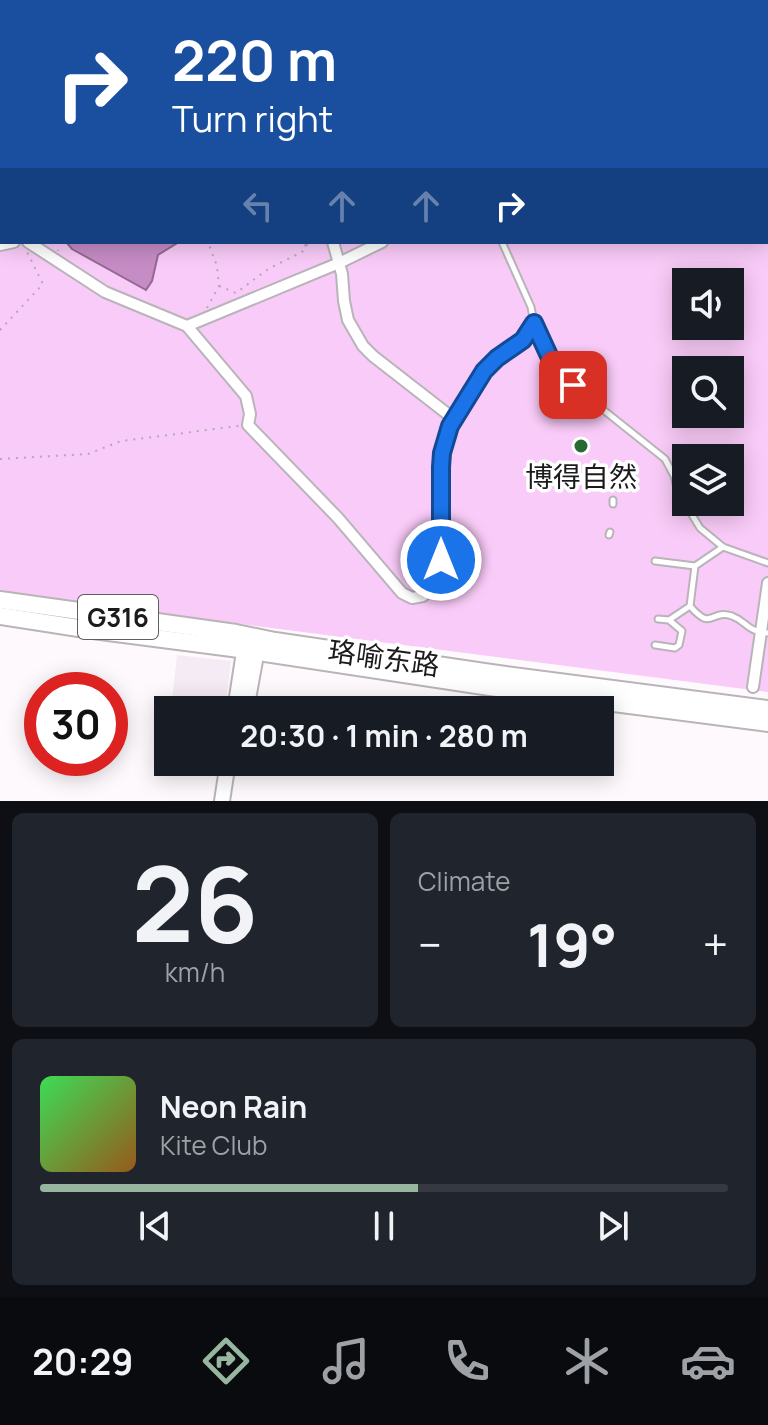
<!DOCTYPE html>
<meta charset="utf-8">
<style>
body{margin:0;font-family:Manrope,"Noto Sans SC",sans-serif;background:#20242c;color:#f1f3f6;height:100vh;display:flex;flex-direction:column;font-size:30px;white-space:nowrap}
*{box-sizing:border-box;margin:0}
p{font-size:26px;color:#9ea1a6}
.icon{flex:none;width:44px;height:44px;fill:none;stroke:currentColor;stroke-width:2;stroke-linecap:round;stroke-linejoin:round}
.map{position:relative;height:801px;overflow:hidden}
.sheet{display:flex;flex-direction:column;gap:12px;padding:12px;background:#0d0f14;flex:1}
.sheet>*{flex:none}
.hud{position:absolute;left:0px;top:0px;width:768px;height:244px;box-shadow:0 4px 20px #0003;background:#1a4fa0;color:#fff;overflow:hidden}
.tools{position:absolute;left:672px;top:268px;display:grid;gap:16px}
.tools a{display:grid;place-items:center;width:72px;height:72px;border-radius:0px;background:#171b24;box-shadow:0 4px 20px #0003;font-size:40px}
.speed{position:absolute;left:24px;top:672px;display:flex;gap:16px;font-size:40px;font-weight:700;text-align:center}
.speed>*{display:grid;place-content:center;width:104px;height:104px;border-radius:50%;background:#171b24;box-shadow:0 4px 20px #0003;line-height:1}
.speed .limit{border:12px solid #d22;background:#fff;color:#111}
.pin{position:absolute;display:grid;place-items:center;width:68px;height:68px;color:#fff;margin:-34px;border-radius:16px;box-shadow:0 4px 12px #0006}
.me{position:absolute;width:88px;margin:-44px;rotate:0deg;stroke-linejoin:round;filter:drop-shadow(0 0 6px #0008)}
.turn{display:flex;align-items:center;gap:28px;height:168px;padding:0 40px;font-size:36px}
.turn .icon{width:104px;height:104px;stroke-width:2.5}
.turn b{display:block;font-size:56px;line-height:68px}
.lanes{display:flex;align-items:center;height:76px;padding:0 40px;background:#0003;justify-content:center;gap:40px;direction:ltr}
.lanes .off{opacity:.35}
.big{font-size:60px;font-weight:700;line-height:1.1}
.sheet .widget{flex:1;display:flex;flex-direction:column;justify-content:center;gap:12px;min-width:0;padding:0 28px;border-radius:12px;background:#20242c}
.sheet .dial{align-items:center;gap:0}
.dial b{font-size:104px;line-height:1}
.song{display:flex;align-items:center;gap:24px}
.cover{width:96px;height:96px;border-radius:12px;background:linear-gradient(135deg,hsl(130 70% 55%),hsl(30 70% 35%))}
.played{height:8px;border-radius:4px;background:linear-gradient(90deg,#97b59f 55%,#363941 55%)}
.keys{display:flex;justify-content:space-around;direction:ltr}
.heat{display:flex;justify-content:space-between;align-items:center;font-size:44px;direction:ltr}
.sheet .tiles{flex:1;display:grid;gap:12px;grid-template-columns:1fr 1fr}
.widget:last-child{grid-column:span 2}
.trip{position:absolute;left:154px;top:696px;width:460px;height:80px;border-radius:0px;background:#171b24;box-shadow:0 4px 20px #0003;font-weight:700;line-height:80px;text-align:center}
.menu{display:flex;height:128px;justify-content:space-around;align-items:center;background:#090b0e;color:#9ea1a6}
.menu .icon{width:56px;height:56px}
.menu .selected{color:#97b59f}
.menu b{font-size:36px;color:#f1f3f6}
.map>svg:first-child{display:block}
.built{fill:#f5ebf5}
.green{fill:#f9cbf8;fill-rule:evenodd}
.water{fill:#c68cc5;stroke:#936a92;stroke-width:2}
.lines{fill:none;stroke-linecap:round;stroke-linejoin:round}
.service-casing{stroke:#b8b4b8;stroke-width:9}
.minor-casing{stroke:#b8b4b8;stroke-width:14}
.secondary-casing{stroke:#b8b4b8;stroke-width:18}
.trunk-casing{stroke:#b8b4b8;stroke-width:20}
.path{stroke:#b0acaf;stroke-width:2;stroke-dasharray:2 6;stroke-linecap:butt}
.service{stroke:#fff;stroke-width:5}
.minor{stroke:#fff;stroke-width:10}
.secondary{stroke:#fff;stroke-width:14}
.trunk{stroke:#fff;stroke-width:16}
.route-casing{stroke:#114b97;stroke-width:20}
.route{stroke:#1a73e8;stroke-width:14}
.poi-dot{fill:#286a34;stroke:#fff;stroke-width:3}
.labels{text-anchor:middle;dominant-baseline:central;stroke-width:7;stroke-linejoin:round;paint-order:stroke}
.shield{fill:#fff;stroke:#605f5f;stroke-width:2}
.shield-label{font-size:26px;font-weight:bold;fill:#1c1a1b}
.poi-label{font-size:28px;fill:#1c1a1b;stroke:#fff}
.street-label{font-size:28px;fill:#1c1a1b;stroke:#fff}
</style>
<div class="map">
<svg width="768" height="801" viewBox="0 0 768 801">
<rect width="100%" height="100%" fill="#fef9fd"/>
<!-- built -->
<path class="built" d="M177 655 231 661 225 710H171Z"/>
<!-- green -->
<path class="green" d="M0 0H768V692L0 593ZM2 2H766V242H2ZM686 282H730V326H686ZM686 370H730V414H686ZM686 458H730V502H686Z"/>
<!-- water -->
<path class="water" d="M66 242H179L158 255 152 281 146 290 72 249Z"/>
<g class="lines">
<defs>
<g id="service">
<path d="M0 52 2 54"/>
<path d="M502 242 531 307 534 323 551 360 573 385 586 396 665 459 674 476 681 504 689 510 700 528 723 547 768 563"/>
<path d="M613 504V500"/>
<path d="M609 535 610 532"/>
<path d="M655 561 695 566 723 547"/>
<path d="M690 606C712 632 710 609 732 616 748 622 745 631 768 633"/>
<path d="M658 619 669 620 690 606 695 566"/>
<path d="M655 645 675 648 679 645 682 631 669 620"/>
</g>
<g id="minor">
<path d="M214 2 215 0"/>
<path d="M425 2 426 0"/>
<path d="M28 242 105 292 187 326 339 263 382 242"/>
<path d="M333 242 342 274 344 301 348 320 363 346 373 356 454 419"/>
<path d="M0 245 14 242"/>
<path d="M187 326 246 396 250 414 248 425 338 518 402 593 412 598 423 596C449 566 441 506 441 467L442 453 450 426 484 371 497 358 523 340 534 323"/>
<path d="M753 687 768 583"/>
</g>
<g id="secondary">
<path d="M235 710 246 639"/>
<path d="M246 710 258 644"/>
<path d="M222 801 228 762"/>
</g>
<g id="trunk">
<path d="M0 600 236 633 275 641 491 673 768 709"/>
<path d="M0 616 85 629 232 648 490 687 768 723"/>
</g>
</defs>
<!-- service casing -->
<use href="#service" class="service-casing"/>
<!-- minor casing -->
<use href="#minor" class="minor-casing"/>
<!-- secondary casing -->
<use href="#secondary" class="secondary-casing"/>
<!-- trunk casing -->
<use href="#trunk" class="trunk-casing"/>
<!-- path -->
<g class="path">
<path d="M169 0V2"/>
<path d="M610 0 611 2"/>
<path d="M714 0 727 2"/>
<path d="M526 2V0"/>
<path d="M647 2 648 0"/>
<path d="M766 19 768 20"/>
<path d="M57 242 58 251"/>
<path d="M297 242 307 246"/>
<path d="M219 286 236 293 268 269 302 252 309 242"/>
<path d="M207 308 219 286 217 266 208 242"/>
<path d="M0 330 43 284 27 252"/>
<path d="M0 459 88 454 121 441 239 426"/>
</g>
<!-- service -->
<use href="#service" class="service"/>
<!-- minor -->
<use href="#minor" class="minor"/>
<!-- secondary -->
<use href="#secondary" class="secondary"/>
<!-- trunk -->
<use href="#trunk" class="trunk"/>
</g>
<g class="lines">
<defs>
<path id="route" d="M441 560V467L442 453 450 426 484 371 497 358 523 340 534 323 551 360 573 385"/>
</defs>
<!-- route casing -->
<use href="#route" class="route-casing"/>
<!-- route -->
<use href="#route" class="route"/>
</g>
<!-- markers -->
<circle class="poi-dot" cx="581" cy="446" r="8"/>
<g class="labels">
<!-- shield labels -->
<rect class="shield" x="78" y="595" width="80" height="44" rx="6"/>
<g class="shield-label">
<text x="118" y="617">G316</text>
</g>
<!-- poi labels -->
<g class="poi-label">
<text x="581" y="476">博得自然</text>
</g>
<!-- street labels -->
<g class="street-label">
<text transform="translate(384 657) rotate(8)">珞喻东路</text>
</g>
</g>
</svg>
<div class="tools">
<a><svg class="icon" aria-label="sound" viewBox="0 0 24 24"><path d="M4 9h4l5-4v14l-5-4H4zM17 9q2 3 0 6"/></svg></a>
<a><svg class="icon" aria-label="search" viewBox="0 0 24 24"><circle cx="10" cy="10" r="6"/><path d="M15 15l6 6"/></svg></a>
<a><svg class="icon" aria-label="layers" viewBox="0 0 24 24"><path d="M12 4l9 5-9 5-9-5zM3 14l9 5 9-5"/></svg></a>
</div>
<div class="speed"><div class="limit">30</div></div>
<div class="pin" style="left:573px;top:385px;background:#d93025"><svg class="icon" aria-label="arrive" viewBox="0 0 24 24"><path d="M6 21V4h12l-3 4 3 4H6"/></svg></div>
<svg class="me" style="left:441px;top:560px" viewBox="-20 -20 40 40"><circle r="17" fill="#1a73e8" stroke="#fff" stroke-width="3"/><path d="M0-11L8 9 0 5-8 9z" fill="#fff"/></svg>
<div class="trip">20:30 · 1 min · 280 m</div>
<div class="hud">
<div class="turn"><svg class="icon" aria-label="right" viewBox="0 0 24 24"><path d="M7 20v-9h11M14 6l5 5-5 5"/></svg><div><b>220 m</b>Turn right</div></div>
<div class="lanes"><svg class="icon off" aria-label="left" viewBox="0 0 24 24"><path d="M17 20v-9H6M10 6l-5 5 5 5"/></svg><svg class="icon off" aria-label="ahead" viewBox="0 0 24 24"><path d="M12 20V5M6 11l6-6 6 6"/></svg><svg class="icon off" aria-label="ahead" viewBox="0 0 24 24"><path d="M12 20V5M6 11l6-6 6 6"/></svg><svg class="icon" aria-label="right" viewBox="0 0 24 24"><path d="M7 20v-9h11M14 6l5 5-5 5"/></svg></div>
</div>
</div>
<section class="sheet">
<div class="tiles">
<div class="widget dial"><b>26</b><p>km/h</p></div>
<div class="widget"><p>Climate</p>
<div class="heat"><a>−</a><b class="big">19°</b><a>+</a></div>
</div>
<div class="widget">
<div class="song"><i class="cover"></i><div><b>Neon Rain</b><p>Kite Club</p></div></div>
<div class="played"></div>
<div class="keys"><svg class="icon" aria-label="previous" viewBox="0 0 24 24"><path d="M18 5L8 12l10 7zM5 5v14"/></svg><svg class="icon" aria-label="pause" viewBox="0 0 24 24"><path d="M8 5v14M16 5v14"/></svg><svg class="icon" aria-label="next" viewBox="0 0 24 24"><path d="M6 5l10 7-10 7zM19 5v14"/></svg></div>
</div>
</div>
</section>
<nav class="menu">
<b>20:29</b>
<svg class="icon selected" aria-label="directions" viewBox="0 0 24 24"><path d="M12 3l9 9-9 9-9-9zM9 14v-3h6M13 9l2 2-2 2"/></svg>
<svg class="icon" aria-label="music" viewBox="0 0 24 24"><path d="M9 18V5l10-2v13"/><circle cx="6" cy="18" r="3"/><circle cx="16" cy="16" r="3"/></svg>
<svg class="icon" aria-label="phone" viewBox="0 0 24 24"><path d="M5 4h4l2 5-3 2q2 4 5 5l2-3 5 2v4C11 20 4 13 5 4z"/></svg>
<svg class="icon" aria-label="climate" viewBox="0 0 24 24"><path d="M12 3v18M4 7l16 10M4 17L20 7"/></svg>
<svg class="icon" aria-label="car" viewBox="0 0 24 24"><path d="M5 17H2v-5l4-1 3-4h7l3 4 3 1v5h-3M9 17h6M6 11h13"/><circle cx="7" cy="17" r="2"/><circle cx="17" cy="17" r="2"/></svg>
</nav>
